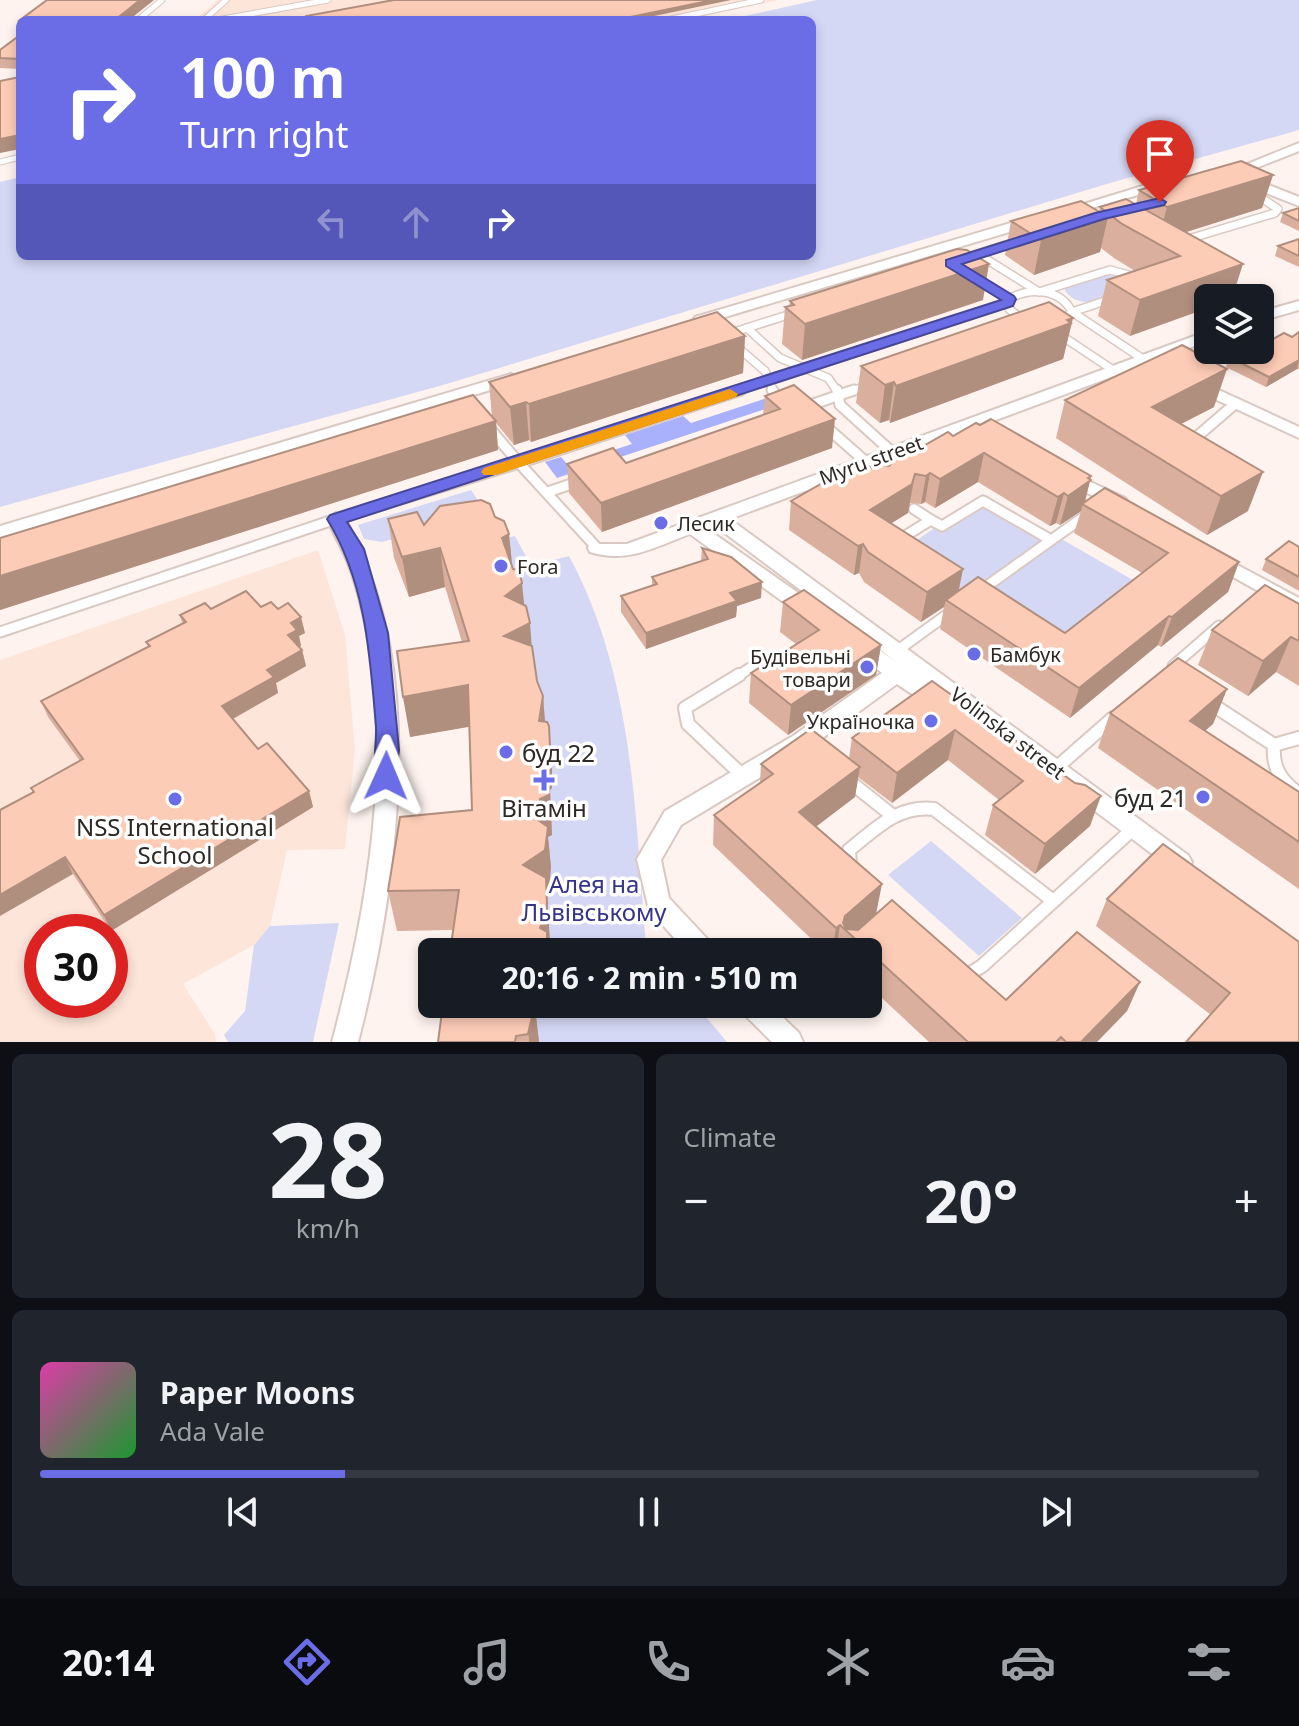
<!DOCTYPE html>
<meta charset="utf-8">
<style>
body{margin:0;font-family:"Noto Sans",sans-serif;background:#20242c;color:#f1f3f6;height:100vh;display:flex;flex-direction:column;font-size:30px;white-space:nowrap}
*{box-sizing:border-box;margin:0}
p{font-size:26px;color:#9ea1a6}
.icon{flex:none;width:44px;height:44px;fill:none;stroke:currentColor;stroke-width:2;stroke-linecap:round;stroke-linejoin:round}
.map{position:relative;height:1042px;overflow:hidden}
.sheet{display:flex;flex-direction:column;gap:12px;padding:12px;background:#0d0f14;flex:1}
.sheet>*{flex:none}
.top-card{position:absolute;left:16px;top:16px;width:800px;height:244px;border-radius:12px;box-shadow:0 4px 12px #0003;background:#6b6de7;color:#fff;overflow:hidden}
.controls{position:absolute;left:1194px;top:284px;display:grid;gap:16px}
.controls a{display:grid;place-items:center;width:80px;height:80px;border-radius:12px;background:#171b24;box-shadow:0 4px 12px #0003;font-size:40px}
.speed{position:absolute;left:24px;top:914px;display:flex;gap:16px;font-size:40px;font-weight:700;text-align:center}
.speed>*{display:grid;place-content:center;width:104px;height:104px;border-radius:50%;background:#171b24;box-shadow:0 4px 12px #0003;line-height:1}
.speed .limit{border:12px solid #d22;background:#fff;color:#111}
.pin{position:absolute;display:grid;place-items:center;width:68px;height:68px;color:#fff;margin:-82px -34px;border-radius:50% 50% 50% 0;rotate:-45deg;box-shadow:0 0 8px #0007}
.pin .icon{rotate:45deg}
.me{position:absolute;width:88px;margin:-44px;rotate:1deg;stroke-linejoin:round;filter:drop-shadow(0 0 6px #0008)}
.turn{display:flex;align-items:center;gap:28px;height:168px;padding:0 32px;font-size:36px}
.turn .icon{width:104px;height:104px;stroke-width:2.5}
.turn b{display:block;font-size:56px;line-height:68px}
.lanes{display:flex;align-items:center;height:76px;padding:0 32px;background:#0003;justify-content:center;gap:40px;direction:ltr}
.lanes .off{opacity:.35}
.big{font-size:60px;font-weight:700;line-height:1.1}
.sheet .tile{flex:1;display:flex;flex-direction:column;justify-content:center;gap:12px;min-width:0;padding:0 28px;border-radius:12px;background:#20242c}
.sheet .dial{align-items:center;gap:0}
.dial b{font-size:104px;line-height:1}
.song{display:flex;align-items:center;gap:24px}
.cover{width:96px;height:96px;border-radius:12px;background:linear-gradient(135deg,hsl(320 70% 55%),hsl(130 70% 35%))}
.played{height:8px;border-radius:4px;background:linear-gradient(90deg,#6b6de7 25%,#363941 25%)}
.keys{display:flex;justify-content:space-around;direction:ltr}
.heat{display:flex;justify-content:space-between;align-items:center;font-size:44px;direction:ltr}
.sheet .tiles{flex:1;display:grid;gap:12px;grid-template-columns:1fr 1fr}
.tile:last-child{grid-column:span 2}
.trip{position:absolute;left:418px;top:938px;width:464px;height:80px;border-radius:12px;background:#171b24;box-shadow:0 4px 12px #0003;font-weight:700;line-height:80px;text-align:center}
.menu{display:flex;height:128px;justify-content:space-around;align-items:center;background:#090b0e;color:#9ea1a6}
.menu .icon{width:56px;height:56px}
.menu .current{color:#6b6de7}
.menu b{font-size:36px;color:#f1f3f6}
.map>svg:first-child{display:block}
.built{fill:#fee5da;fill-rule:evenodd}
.green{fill:#d4d8f5}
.forest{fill:#a9b1fc}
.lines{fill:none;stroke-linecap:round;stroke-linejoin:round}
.service-far3-casing{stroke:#dac9c2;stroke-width:7}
.service-far2-casing{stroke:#dac9c2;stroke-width:10}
.service-far1-casing{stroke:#dac9c2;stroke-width:13}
.service-casing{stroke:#dac9c2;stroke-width:16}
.minor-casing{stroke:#dac9c2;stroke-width:4}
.service-far3{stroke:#fff;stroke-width:5}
.service-far2{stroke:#fff;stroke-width:7}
.service-far1{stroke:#fff;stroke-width:9}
.service{stroke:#fff;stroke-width:12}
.minor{fill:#fff;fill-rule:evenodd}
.wall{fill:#daaf9d;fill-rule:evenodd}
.shaded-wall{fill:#b18f7f}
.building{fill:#fdccb6;stroke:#b18f7f;stroke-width:2}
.route{fill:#6b6de7;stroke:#464796;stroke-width:2}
.slow{fill:#f59e0b}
.poi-dot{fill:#6b6de7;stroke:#fff;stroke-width:3}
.labels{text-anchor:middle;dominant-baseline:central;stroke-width:7;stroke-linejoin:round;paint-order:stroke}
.street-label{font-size:20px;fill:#2e2825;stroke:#fff}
.poi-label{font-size:20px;fill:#2e2825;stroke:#fff;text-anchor:start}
.near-poi-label{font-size:24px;fill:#2e2825;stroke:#fff}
.near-park-label{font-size:24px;fill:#363489;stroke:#fff}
</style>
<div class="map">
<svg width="1299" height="1042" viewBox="0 0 1299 1042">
<rect width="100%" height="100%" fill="#fef3ef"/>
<!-- built -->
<g class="built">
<path d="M218 0H778L684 20H195Z"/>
<path d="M318 550 345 635 355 749 345 849 287 850 270 926 254 945 183 984 215 1034 216 1042H0V660ZM42 932H110V1000H42Z"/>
</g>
<!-- green -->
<g class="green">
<path d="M817 0H1299V130L1110 183 443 385 0 507V182L20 177V256H812V20H727Z"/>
<path d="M1103 274 1125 279 1130 289C1109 297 1083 313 1065 291V286Z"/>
<path d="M471 490 487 514 382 542 364 539 358 525Z"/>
<path d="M983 494 1140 584 1049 648 900 552Z"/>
<path d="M515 536 531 566 569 556C634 676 635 814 646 946L650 952H542L539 912 546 793 552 788V767L542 764 492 542Z"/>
<path d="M931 841 1022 918 979 956 888 875Z"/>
<path d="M339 923 313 1042H228L224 1035 245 1011 254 945 270 926Z"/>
<path d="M545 1004H695L727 1042H536L531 1037 538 1008Z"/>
</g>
<!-- forest -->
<path class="forest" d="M773 396 781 404 557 478 545 462 561 457 568 465 632 444 625 435 683 416 691 423Z"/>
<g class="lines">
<defs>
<g id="service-far3">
<path d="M138 20 162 0"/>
<path d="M204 20 226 0"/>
<path d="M217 20 328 0"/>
<path d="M667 20 761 0"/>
<path d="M0 162 20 157"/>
</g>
<g id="service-far2">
<path d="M1185 240 1275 213 1278 209 1257 195"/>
<path d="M978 254 1039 292 1110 270 1136 277"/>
<path d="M964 258 1015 242"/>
<path d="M978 280 1009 299"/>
<path d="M1225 286 1246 298"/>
<path d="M1260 306 1271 312"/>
<path d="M1022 319 1009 309V299C1030 287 1060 288 1072 312L1143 359"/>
<path d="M1060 322 1072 312 1111 299"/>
<path d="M747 328 780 358 828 378 838 392"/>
<path d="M728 334 794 313"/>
<path d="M1059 334 1113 370"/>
<path d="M735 345 765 371 774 392"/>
<path d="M735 392 1008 303"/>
<path d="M848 392 867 386"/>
</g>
<g id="service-far1">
<path d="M772 390 781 400"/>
<path d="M837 390 840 405 892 452"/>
<path d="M805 407 854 390"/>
<path d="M824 425 866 462"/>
<path d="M1193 440 1236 403"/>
<path d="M548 492 580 481"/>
<path d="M914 509 931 520"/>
<path d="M900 539 931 520 942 526 983 501 1051 540"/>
<path d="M597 548 519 463 741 390"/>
<path d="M980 591 1085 516"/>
<path d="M0 632 336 519 519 463 491 430"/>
<path d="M898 650 952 611"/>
<path d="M1173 666 1219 626"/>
<path d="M736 677 758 663"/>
</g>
<g id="service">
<path d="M739 675 685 708 688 724 743 776"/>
<path d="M1210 703 1274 745"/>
<path d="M1274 745C1272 768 1281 781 1299 794"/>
<path d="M1274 745 1299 738"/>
<path d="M1055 769 1113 718"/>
<path d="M849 781 893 816"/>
<path d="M850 868 849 850C876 829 897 805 934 809L1052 900"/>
<path d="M966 976 982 966 1134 828"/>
<path d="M769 1020 787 1004"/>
</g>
<g id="minor">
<path d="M1299 143V151L1233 177 1223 174Z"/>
<path d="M1241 177H1249L1299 197V206L1241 183Z"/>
<path d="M1162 180 1166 181V187L1064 216 1058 212Z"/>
<path d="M1031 217 1036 218V224L705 323H695L693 320 695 317Z"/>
<path d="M1299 301V310L1260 321V312Z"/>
<path d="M1208 331V341L730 519 1188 855 1192 862 1188 869 1180 872 1172 869 945 698 947 703 944 709 937 711 897 684 809 748 681 825 661 860 669 898 712 944 715 952H687L649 910 637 859 665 811 793 736 882 673 851 650 848 645 851 640H865L898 663 714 525 706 528 818 607 821 612 818 617H804L690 534C655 547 627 564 590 552L588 548 590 544H627Z"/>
<path d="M511 374 519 379 517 382 0 538V526Z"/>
<path d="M1197 380 1299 427V438L1191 388 1189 385Z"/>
<path d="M1067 471 1125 498 1128 502 1119 508 1113 506 1061 480 1058 476 1061 472Z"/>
<path d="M336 513C349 517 355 541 361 553 425 689 395 900 358 1042H332C371 897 400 721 352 574 346 555 335 537 327 519Z"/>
<path d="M1217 554 1299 598V614L1210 564 1208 560 1210 556Z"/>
<path d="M738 1004H769L799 1033 803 1042H772L742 1012Z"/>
</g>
</defs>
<!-- service-far3 casing -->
<use href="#service-far3" class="service-far3-casing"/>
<!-- service-far2 casing -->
<use href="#service-far2" class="service-far2-casing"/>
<!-- service-far1 casing -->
<use href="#service-far1" class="service-far1-casing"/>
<!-- service casing -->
<use href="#service" class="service-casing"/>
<!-- minor casing -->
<use href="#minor" class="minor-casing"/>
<!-- service-far3 -->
<use href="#service-far3" class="service-far3"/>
<!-- service-far2 -->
<use href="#service-far2" class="service-far2"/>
<!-- service-far1 -->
<use href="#service-far1" class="service-far1"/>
<!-- service -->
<use href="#service" class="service"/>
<!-- minor -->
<use href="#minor" class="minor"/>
</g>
<!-- wall -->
<g class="wall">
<path d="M20 35V69L0 68V50Z"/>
<path d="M1273 175 1262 208 1186 232 1243 264 1130 336 1098 316 1107 280 1135 271 1114 258 1101 248 1100 252 1034 275 1005 255 1011 221 1099 212 1100 207 1136 205 1139 190Z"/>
<path d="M1299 208V231L1280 222 1283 213Z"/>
<path d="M1299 239V267L1275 256 1278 246Z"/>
<path d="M983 300 802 360 782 344 785 307 789 306 790 301Z"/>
<path d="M1073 318 1063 359 890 423 889 420 880 423 856 403 861 366Z"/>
<path d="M1299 332V369H1297L1266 387 1226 367 1229 357 1260 350 1292 337Z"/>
<path d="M745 336 743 373 531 442 529 440 514 445 496 423 498 450 0 610V538L492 417 489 382Z"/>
<path d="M765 396 832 448 602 532 569 493 567 464 626 463 763 415Z"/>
<path d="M1065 400 1214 407 1181 424 1248 511 1207 535 1056 438Z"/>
<path d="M953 436 1091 476 1085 503 1239 562 1228 592 1161 647 1158 645 1070 718 940 629 944 607 921 622 864 582 859 573 854 575 789 530 791 501 838 480 872 468 889 466 891 464 893 456 904 457ZM978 482 1050 526 1056 523 1060 525 1081 511 1074 533 1142 573 1065 633 958 591 963 569 891 523 908 513 910 503 921 504 925 502 935 508Z"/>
<path d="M388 519 424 525 509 534 512 567 524 605 537 681 543 696 545 722 552 766V788L550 790 552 835 548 837 551 867 549 890 547 892 550 944 549 950 453 930 397 931 388 891 472 810 470 726 410 737 462 642 445 587 409 597 394 558Z"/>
<path d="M1299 547V591L1262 570 1266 559Z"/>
<path d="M702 548 761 598 737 606 736 617 646 649 621 612V596L652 585V577L701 561Z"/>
<path d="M783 602 881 645 876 675 788 735 749 703 751 673 796 644 780 632Z"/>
<path d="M1299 604V686L1276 672 1248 696 1198 665 1212 630Z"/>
<path d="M261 607 305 633 299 636 301 646 299 647 302 650 306 666 276 683 278 693 233 719 258 749 309 791 313 807 111 931 73 874 31 788 80 761 48 717 41 701 148 647 146 642 182 623 180 615 211 609Z"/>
<path d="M932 681 1090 826 1035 874 985 835 993 805 999 800 948 760 892 803 858 777 855 797 816 826 877 913 1006 1000 1140 982 1127 1011 1097 1042H929L868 985V952H825L713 845 714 815 760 783 761 764 849 758 852 738Z"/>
<path d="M1227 689 1213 724 1205 730 1299 792V889L1098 748 1110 713Z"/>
<path d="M1107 899 1299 942 1211 1015 1096 926Z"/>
<path d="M538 1008 536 1016 539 1042H438Z"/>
</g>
<!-- shaded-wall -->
<g class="shaded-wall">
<path d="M140 0H154L129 20H115Z"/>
<path d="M713 0H731L635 20H616Z"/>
<path d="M20 135V149L0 153V139Z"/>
<path d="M1273 175 1262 208 1158 241 1167 207Z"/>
<path d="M1108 217 1100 252 1034 275 1041 240Z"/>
<path d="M989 264 983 300 802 360 805 324Z"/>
<path d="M1243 264 1232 298H1208V308L1130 336 1140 300Z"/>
<path d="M1073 318 1063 359 890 423 896 386Z"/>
<path d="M745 336 743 373 531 442 529 404Z"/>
<path d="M1299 360 1297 369 1266 387 1269 377Z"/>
<path d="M1227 369 1214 407 1140 445 1152 407Z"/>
<path d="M894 382 889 420 880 423 885 385Z"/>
<path d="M526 402 529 440 514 445 510 407Z"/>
<path d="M835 419 832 448 602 532 601 503Z"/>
<path d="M496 421 498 450 0 610V576Z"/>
<path d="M984 453 978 482 935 508 940 479Z"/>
<path d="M1263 472 1248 511 1207 535 1221 496Z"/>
<path d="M930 473 925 502 921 504 926 476Z"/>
<path d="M915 474 908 513 866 539 870 510Z"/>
<path d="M1091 476 1084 505 1082 506 1081 511 1060 525 1068 496Z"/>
<path d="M1064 493 1056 523 1050 526 1058 497Z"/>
<path d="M509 534 513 573 502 538Z"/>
<path d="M863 544 859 573 854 575 858 546Z"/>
<path d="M440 548 445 587 409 597 402 557Z"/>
<path d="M1239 562 1228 592 1161 647 1172 617Z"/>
<path d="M963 569 957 599 946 600 944 607 921 622 927 592Z"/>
<path d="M762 582 761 598 737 606 736 617 646 649V633L730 593Z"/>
<path d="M522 583 526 623H530L533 663 504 636 505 596Z"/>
<path d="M1169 616 1158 645 1070 718 1079 688Z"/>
<path d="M301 617 305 633 299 636 301 646 291 651 288 635 291 623Z"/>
<path d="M1291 637 1276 672 1248 696 1263 661Z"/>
<path d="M881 645 876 675 788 735 791 705Z"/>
<path d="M302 650 306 666 276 683 278 693 227 722 222 706 267 670Z"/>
<path d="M468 685 474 726 410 737 403 697Z"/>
<path d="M1227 689 1213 724 1176 756 1190 721Z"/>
<path d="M543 696 546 736 549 726 552 766V788L550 790 552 835 548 837 551 867 549 890 547 892 550 944 549 952H543L523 865Z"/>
<path d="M955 730 948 760 892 803 897 773Z"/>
<path d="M860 767 855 797 796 842 799 812Z"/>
<path d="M309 791 313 807 111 931 104 915Z"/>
<path d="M1101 796 1090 826 1035 874 1045 844Z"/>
<path d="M65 857 73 874 0 916V895Z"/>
<path d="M882 884 876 914 852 936 842 927 845 916Z"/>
<path d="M840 925 836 952H832L836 928Z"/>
<path d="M1140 982 1127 1011 1097 1042H1081Z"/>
<path d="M527 1004H545L538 1008 536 1016 539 1042H529Z"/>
</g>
<!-- building -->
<g class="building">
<path d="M47 0H140L115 20H20Z"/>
<path d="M394 0H713L616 20H306V16Z"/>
<path d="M20 35V59L0 58V50Z"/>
<path d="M20 77V135L0 139V81Z"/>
<path d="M1241 161 1273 175 1167 207 1139 190Z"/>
<path d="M1126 199 1243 264 1140 300 1107 280 1180 256 1122 224 1100 207Z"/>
<path d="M1081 201 1108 217 1041 240 1011 221Z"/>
<path d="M1299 208V221L1283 213Z"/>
<path d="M1299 239V256L1278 246Z"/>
<path d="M957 249 967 250 989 264 805 324 785 307 794 305 790 301Z"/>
<path d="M1049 302 1073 318 1067 320 1071 323 896 386 894 382 885 385 861 366Z"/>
<path d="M717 312 745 336 529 404 526 402 510 407 489 382Z"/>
<path d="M1299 332V360L1269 377 1229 357 1242 350H1260V346L1284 333 1292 337Z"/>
<path d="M1182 345 1227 369 1152 407 1263 472 1221 496 1065 400Z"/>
<path d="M794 385 835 419 601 503 567 464 613 448 626 463 780 409 765 396Z"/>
<path d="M473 395 496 421 0 576V538Z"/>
<path d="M991 419 1091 476 1088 478 1091 480 1068 496 1064 493 1058 497 984 453 940 479 930 473 926 476 915 474 912 484 870 510 963 569 927 592 868 552 863 544 858 546 791 501 833 477 838 480 866 464 872 468 879 464 889 466 893 462V456L897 453 904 457 948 432 953 436 976 423 980 425Z"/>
<path d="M1105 488 1239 562 1172 617 1169 616 1079 688 946 600 978 577 1065 633 1168 553 1082 504Z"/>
<path d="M481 500 490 504 495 517 504 521 509 534 502 538 513 569 519 570 522 583 505 596 526 606 530 623 504 636 532 646 537 681 543 696 539 721 547 722 549 726 550 748 544 752V770L549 773V795L540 799 538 820 548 827 545 850 523 865 546 878 547 904 540 928 547 932V952H450L459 890 388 891 400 817 472 810 468 685 403 697 397 651 469 641 440 548 402 557 388 519 417 512 424 525 440 506Z"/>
<path d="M1289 541 1299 547V577L1266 559Z"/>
<path d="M702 548 731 557 762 582 730 593 737 601 646 633 621 596 657 584 652 577 708 559Z"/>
<path d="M1265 585 1299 604V641L1291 637 1263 661 1212 630Z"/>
<path d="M804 590 881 645 791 705 751 673 819 630 783 602Z"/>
<path d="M246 591 261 607 271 602 278 609 288 603 301 617 291 623 297 630 288 635 302 650 267 670 274 677 222 706 258 749 267 743 309 791 104 915 65 857 0 895V810L34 792 31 788 83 759 41 701 150 646 146 642 186 622 180 615 205 603 211 609Z"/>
<path d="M1178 658 1227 689 1190 721 1299 792V842L1110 713Z"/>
<path d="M932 681 1075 783 1085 785 1101 796 1045 844 993 805 1023 781 955 730 897 773 852 738Z"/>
<path d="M811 729 860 767 799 812 882 884 845 916 843 923 846 929 858 930 892 900 1006 1000 1077 932 1140 982 1081 1042H1066L1061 1037 1056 1042H968L840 925 836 928 714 815 773 774 761 764Z"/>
<path d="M1163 844 1299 942V1042H1186L1230 993 1107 899Z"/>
<path d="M443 1004H535L528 1034 516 1036 515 1042H438Z"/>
</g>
<!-- route -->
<path class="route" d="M1160 198 1166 202 1164 205 1104 219 962 264 1014 296 1016 299 1013 306 347 522 364 549 388 633 399 750 394 782 386 785 378 782C371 769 377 743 376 727 370 655 366 583 327 519L330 515 1001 300 946 266V260L1095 213Z"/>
<!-- slow -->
<path class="slow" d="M730 389 738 394 736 397 496 475H484L481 472 484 468Z"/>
<!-- markers -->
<g class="poi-dot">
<circle cx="661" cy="523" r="8"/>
<circle cx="501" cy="566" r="8"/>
<circle cx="974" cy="654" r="8"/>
<circle cx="867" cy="667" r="8"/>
<circle cx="931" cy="721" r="8"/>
<circle cx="506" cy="752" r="8"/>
<path d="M540 768h8v8h8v8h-8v8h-8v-8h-8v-8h8z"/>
<circle cx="1203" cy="797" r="8"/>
<circle cx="175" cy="799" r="8"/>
</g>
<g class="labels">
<!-- street labels -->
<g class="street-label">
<text transform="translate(871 460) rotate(-20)">Myru street</text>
<text transform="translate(1008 733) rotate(37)">Volinska street</text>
</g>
<!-- poi labels -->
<g class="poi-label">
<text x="677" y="523">Лесик</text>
<text x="517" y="566">Fora</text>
<text x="990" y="654">Бамбук</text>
<text x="851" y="656" text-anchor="end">Будівельні<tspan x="851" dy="23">товари</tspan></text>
<text x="915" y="721" text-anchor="end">Україночка</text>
</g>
<!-- near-poi labels -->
<g class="near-poi-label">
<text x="522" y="752" text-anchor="start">буд 22</text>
<text x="1187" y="797" text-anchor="end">буд 21</text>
<text x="544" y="807">Вітамін</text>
<text x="175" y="826">NSS International<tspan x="175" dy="28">School</tspan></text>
</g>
<!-- near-park labels -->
<g class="near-park-label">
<text x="594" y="883">Алея на<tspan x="594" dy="28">Львівському</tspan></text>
</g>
</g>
</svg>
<div class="controls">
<a><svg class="icon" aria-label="layers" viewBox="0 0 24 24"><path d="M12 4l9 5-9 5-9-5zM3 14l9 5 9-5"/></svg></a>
</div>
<div class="speed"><div class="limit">30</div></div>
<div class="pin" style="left:1160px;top:202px;background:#d93025"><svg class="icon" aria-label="arrive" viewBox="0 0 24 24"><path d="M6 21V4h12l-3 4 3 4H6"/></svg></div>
<svg class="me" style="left:386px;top:776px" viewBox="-20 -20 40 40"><path d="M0-17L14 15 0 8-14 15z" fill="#6b6de7" stroke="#fff" stroke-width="4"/></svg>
<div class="trip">20:16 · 2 min · 510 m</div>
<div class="top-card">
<div class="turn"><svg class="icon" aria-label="right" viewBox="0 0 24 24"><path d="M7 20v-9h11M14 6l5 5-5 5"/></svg><div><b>100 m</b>Turn right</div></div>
<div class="lanes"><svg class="icon off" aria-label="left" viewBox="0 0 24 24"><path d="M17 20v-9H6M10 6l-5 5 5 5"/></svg><svg class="icon off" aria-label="ahead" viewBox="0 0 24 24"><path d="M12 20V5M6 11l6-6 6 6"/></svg><svg class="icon" aria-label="right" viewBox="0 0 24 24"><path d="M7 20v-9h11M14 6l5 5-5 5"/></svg></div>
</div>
</div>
<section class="sheet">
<div class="tiles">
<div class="tile dial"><b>28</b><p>km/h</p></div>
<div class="tile"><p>Climate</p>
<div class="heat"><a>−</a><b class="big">20°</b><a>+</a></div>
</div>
<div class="tile">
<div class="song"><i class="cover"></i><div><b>Paper Moons</b><p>Ada Vale</p></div></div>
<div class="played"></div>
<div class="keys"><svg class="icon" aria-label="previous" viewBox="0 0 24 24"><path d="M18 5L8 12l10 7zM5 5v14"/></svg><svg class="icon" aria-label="pause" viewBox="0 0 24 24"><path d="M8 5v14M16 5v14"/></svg><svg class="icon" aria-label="next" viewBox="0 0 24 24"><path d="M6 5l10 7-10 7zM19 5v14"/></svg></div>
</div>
</div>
</section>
<nav class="menu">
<b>20:14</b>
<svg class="icon current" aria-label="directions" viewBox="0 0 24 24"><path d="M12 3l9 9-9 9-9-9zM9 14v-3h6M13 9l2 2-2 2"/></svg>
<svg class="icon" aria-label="music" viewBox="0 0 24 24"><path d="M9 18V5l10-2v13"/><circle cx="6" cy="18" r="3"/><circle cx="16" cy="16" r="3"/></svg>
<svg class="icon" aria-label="phone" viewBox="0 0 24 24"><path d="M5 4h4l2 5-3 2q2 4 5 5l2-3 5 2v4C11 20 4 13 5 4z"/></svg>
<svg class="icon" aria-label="climate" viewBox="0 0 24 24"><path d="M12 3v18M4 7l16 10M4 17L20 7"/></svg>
<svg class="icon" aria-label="car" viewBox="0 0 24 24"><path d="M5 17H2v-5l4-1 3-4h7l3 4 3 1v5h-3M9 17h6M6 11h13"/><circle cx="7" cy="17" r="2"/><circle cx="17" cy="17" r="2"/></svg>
<svg class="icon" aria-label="filters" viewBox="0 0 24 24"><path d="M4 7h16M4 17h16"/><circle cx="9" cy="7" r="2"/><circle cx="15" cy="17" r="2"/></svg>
</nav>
